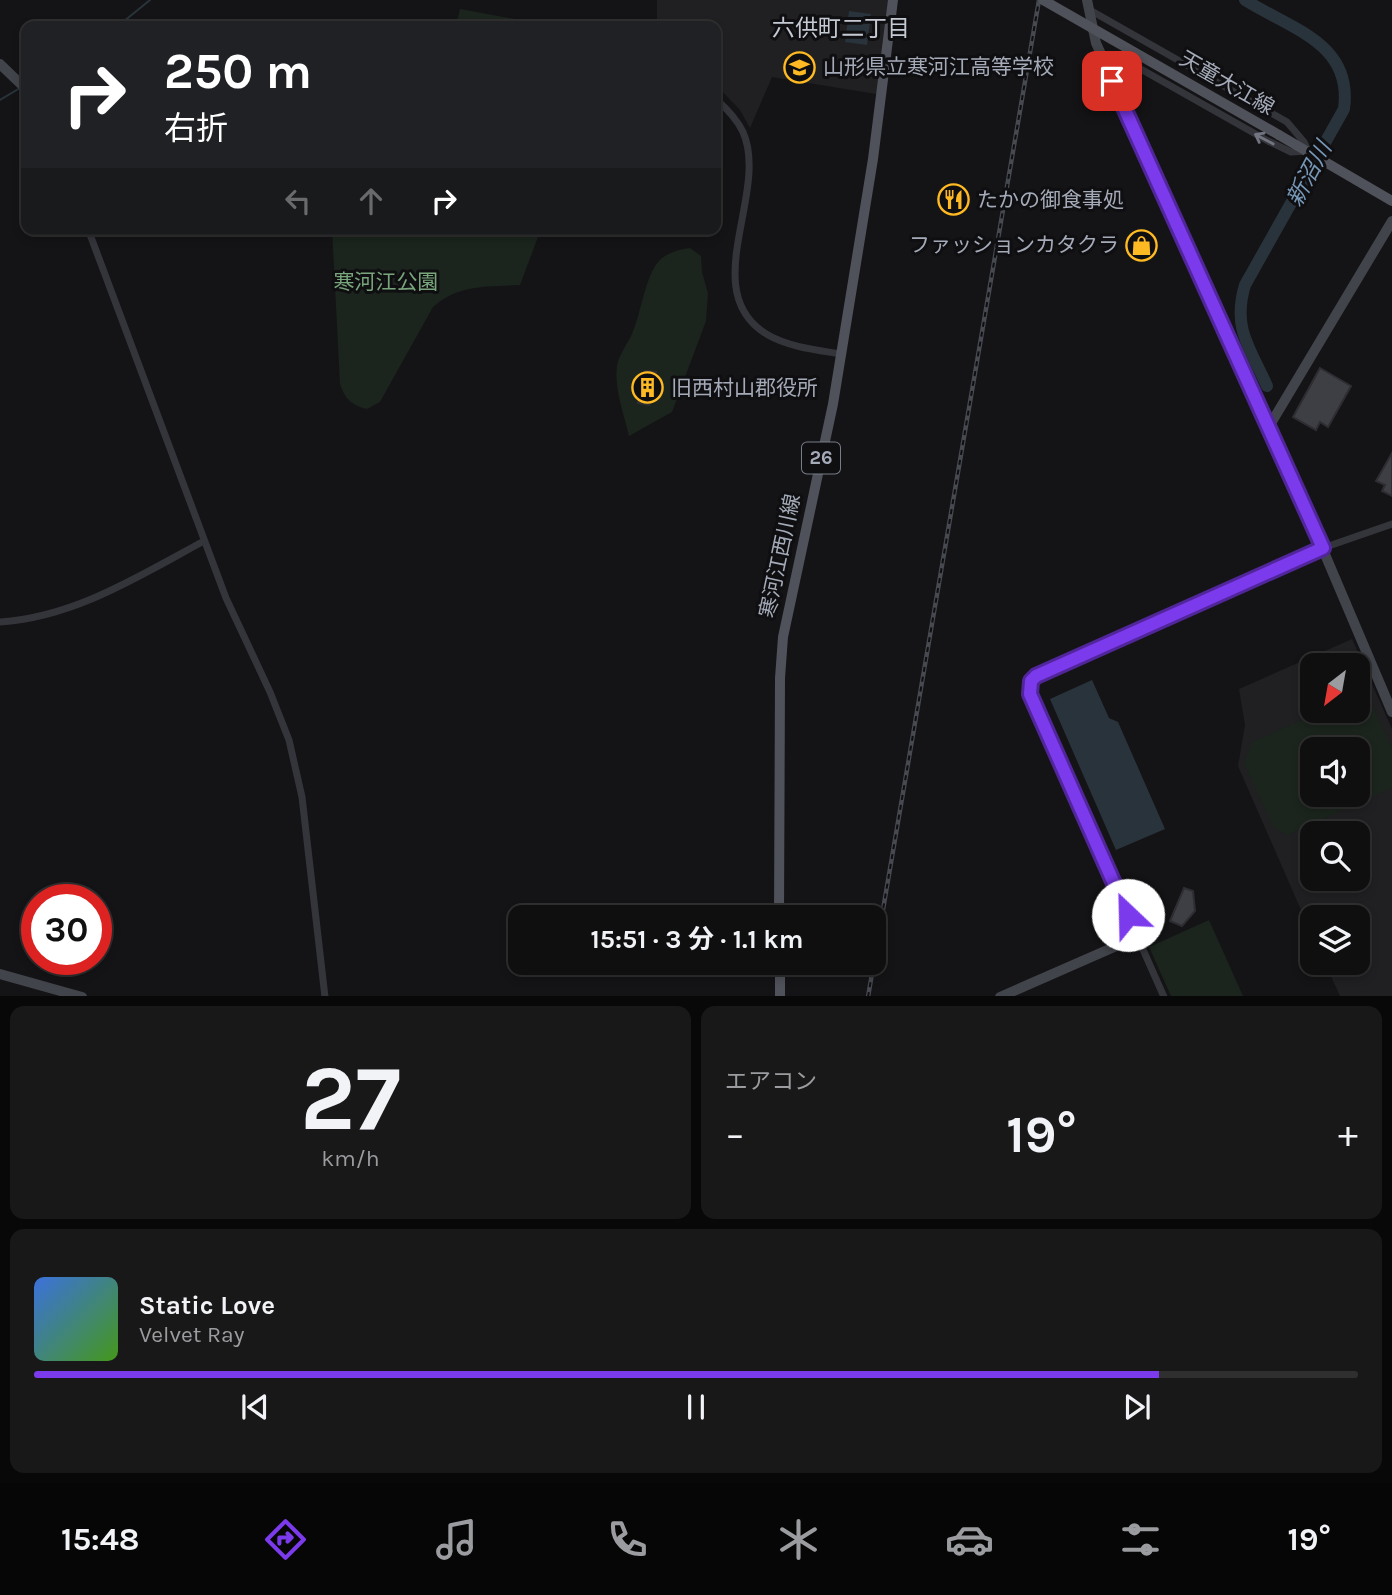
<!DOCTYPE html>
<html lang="ja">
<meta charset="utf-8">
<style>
body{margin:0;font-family:Karla,"Noto Sans JP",sans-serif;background:#181819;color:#f1f3f6;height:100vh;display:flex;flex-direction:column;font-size:26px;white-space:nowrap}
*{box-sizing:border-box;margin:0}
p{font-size:23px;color:#9b9c9f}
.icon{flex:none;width:38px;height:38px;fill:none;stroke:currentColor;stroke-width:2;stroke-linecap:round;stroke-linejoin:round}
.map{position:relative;height:996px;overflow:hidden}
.sheet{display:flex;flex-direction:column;gap:10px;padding:10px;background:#080809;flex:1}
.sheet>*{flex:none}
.top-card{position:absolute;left:21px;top:21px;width:700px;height:214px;border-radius:14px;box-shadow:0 4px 10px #0003,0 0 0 2px #2f2f30;background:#202124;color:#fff;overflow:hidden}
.needle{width:46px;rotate:211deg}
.buttons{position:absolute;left:1300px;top:653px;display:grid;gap:14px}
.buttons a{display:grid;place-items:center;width:70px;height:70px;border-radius:14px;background:#0f0f10;box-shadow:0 4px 10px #0003,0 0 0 2px #2f2f30;font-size:35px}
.speed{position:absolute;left:21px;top:884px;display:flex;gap:14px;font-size:35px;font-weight:700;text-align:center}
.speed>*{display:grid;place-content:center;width:91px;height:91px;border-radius:50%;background:#0f0f10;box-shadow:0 4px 10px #0003,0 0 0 2px #2f2f30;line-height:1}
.speed .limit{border:10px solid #d22;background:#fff;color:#111}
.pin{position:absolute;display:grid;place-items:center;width:60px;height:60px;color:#fff;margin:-30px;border-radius:14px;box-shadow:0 4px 10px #0006}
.me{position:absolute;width:77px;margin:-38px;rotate:336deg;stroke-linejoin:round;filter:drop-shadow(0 0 5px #0008)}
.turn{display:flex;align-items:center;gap:24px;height:147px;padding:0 28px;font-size:32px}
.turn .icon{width:91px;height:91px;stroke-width:2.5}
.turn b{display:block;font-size:49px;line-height:60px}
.lanes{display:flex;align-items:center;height:66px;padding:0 28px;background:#0003;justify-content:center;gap:35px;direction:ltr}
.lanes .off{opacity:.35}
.big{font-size:52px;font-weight:700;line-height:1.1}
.sheet .widget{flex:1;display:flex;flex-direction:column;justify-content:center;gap:10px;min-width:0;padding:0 24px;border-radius:14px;background:#181819}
.sheet .dial{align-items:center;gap:0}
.dial b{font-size:91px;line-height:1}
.song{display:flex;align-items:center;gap:21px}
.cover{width:84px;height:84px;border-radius:10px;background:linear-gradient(135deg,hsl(220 70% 55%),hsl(100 70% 35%))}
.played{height:7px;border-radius:4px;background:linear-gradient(90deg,#7c3aed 85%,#2f2f30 85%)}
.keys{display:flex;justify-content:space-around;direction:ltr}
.heat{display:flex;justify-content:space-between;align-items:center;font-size:38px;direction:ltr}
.sheet .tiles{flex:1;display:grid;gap:10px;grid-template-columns:1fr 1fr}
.widget:last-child{grid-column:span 2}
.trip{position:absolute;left:508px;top:905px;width:378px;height:70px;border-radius:14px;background:#0f0f10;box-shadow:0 4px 10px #0003,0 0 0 2px #2f2f30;font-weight:700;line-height:70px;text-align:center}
.dock{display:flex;height:112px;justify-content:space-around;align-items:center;background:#060606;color:#9b9c9f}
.dock .icon{width:49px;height:49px}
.dock .current{color:#7c3aed}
.dock b{font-size:32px;color:#f1f3f6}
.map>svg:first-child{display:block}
.built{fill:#202023;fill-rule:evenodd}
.green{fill:#1b241d;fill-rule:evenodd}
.water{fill:#29333b}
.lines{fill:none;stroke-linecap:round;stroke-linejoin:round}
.stream{stroke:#29333b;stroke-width:2}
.river{stroke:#29333b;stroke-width:12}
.building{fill:#3e3f44;stroke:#2e2d32;stroke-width:2}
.street{stroke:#34353b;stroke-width:7}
.secondary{stroke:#42444b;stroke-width:10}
.primary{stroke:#50525b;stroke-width:10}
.rail-casing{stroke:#474950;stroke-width:4.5}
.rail{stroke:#0f0f11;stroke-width:2;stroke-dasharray:5;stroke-linecap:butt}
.primary-bridge{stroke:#50525b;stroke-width:10}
.oneway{stroke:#727580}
.route-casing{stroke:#51269a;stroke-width:18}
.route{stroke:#7c3aed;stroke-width:12}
.labels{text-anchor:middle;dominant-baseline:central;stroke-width:6;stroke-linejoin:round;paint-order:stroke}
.shield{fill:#0f0f11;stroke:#777c86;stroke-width:2}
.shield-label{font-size:19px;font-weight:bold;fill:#a4aab8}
.poi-label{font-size:21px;fill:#a4aab8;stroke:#0f0f11;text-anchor:start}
.street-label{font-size:21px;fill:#a4aab8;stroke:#0f0f11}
.park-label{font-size:21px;fill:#79a57c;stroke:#0f0f11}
.neighbourhood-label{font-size:23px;fill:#c5c9d3;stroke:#0f0f11}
.water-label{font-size:23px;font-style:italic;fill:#7798b7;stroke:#0f0f11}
</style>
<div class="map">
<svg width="1392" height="997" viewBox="0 0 1392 997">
<rect width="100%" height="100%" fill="#141416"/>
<!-- built -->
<g class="built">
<path d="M657 0H893L882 95 772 77 750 128 740 110 716 85V26H657Z"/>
<path d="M1352 639 1392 729V996H1340L1325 963 1358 962V917H1312V935L1238 766 1245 725 1239 689ZM1312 665H1358V710H1312ZM1312 749H1358V794H1312ZM1312 833H1358V878H1312Z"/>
</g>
<!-- green -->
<g class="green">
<path d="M460 9H461L552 26H456Z"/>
<path d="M332 229H541L520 285C487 287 459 284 433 307L380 402 367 409C351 405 345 399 340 384Z"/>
<path d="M690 248 701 256 702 272 708 293 706 321 672 412 629 436C624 414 614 389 617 366 619 355 626 346 631 336 641 316 645 274 660 260 667 253 680 249 690 248Z"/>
<path d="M1366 691 1392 748V788L1287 835 1273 827 1244 763 1252 742 1323 711 1358 710V695ZM1358 749V794H1312V749Z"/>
<path d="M1209 920 1243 996H1171L1149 947Z"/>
</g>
<!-- water -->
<g class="water">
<path d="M849 11 871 14 867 45 845 42Z"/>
<path d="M1092 680 1109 718 1118 722 1165 829 1116 850 1050 699Z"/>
</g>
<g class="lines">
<!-- stream -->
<g class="stream">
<path d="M118 26 150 0"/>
<path d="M0 100 20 88"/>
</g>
<!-- river -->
<path class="river" d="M1245 0C1291 29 1353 43 1344 109L1245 285C1232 328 1250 348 1267 386"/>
</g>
<!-- building -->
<g class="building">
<path d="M1320 368 1351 386 1328 427 1320 422 1316 430 1293 417Z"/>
<path d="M646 371 656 372 649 405 638 403Z"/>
<path d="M1392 453V496L1382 491 1385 485 1376 481Z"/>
<path d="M1184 888 1193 891 1195 911 1182 926 1170 921Z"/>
<path d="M738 962H760V976L738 975Z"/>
</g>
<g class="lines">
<!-- street -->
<g class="street">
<path d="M1088 9 1287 122 1304 142 1308 151 1291 152 1268 141 1123 59 1106 67"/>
<path d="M716 99C726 108 737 119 743 132 770 193 695 292 768 335 789 347 817 350 841 354"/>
<path d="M88 229 226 598 270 692 289 740 302 797 325 997"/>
<path d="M0 622C75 617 139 576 204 541"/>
<path d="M1164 997 1030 694 1031 681 1036 675 1323 548 1392 524"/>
</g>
<!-- secondary -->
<g class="secondary">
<path d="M1087 0 1096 43 1270 425 1392 712"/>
<path d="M0 64 26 89"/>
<path d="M1270 425 1392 221"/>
<path d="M0 974 82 997"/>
<path d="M1000 997 1137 937"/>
</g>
<!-- primary -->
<g class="primary">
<path d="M1279 135 1392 201"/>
<path d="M779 917 780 678 783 637 833 404 873 159 893 0"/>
<path d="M780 962V997"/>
</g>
<defs>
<path id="rail" d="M868 997 1039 0"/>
</defs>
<!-- rail casing -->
<use href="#rail" class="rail-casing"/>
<!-- rail -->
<use href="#rail" class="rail"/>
<!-- primary-bridge -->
<path class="primary-bridge" d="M1043 0 1279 135"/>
</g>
<!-- one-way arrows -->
<defs><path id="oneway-shaft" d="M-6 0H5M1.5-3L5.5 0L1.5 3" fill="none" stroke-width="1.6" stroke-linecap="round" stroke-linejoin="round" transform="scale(1.75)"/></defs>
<use class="oneway" href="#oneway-shaft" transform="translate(1264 139) rotate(-152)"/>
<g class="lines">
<defs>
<path id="route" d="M1112 81 1323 548 1036 676 1031 681 1030 694 1128 915"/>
</defs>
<!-- route casing -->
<use href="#route" class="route-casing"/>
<!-- route -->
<use href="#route" class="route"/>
</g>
<!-- icons -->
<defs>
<symbol id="school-ring" viewBox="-11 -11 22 22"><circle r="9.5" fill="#0f0f11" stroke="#ffb923" stroke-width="1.5"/><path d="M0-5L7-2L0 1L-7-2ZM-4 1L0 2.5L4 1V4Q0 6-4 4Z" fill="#ffb923"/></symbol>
<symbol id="restaurant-ring" viewBox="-11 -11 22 22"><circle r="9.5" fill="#0f0f11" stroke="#ffb923" stroke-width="1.5"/><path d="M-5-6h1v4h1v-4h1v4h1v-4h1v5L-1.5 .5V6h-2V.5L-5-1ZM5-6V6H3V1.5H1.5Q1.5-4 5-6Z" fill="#ffb923"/></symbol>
<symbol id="shop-ring" viewBox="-11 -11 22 22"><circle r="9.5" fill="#0f0f11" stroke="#ffb923" stroke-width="1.5"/><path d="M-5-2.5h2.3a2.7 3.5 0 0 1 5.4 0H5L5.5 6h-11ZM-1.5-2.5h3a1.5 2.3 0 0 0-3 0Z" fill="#ffb923"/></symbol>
<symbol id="building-ring" viewBox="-11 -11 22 22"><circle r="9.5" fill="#0f0f11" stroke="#ffb923" stroke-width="1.5"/><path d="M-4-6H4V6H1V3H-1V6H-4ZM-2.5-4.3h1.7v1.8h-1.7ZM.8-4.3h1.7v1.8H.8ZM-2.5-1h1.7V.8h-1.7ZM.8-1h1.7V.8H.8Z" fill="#ffb923"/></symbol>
</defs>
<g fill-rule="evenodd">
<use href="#school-ring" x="782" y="50" width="35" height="35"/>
<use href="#restaurant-ring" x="936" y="182" width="35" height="35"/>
<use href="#shop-ring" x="1124" y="228" width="35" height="35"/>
<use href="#building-ring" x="630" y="370" width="35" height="35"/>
</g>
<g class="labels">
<!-- shield labels -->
<rect class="shield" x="802" y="442.5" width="38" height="31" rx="5"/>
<g class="shield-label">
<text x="821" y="458">26</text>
</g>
<!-- poi labels -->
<g class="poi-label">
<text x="823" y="67">山形県立寒河江高等学校</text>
<text x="977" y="200">たかの御食事処</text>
<text x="1119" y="245" text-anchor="end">ファッションカタクラ</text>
<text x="671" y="388">旧西村山郡役所</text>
</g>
<!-- street labels -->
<g class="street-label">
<text transform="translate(1227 83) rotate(30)">天童大江線</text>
<text transform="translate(780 556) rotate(-78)">寒河江西川線</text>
</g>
<!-- park labels -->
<g class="park-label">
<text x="386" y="282">寒河江公園</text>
</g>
<!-- neighbourhood labels -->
<g class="neighbourhood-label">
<text x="841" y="28">六供町二丁目</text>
</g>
<!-- water labels -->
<g class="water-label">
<text transform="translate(1309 174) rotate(-62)">新沼川</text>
</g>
</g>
</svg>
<div class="buttons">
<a><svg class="needle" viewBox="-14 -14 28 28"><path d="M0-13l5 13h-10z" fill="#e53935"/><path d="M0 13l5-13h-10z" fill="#9b9c9f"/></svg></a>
<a><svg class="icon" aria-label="sound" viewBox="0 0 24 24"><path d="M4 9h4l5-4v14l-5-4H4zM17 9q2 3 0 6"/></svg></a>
<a><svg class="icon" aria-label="search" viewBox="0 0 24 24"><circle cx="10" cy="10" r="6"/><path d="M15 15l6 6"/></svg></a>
<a><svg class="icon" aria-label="layers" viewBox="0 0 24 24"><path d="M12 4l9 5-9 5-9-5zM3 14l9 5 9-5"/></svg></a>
</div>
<div class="speed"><div class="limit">30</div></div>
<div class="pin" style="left:1112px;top:81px;background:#d93025"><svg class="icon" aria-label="arrive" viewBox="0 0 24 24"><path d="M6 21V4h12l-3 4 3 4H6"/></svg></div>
<svg class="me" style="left:1128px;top:915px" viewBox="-20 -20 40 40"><circle r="19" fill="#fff"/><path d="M0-13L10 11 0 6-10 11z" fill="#7c3aed"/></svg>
<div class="trip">15:51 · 3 分 · 1.1 km</div>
<div class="top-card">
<div class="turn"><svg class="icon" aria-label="right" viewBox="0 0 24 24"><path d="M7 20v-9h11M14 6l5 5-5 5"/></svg><div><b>250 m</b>右折</div></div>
<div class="lanes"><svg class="icon off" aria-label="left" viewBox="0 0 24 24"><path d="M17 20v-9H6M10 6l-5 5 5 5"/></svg><svg class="icon off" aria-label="ahead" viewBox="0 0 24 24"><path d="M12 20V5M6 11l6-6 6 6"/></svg><svg class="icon" aria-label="right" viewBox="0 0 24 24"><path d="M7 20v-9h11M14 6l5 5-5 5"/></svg></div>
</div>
</div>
<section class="sheet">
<div class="tiles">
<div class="widget dial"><b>27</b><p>km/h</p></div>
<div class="widget"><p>エアコン</p>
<div class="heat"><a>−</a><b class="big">19°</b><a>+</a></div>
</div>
<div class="widget">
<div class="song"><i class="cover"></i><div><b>Static Love</b><p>Velvet Ray</p></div></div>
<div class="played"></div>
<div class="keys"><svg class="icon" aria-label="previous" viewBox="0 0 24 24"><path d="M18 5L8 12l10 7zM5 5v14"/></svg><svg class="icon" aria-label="pause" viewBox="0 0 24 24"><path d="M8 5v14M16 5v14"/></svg><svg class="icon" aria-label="next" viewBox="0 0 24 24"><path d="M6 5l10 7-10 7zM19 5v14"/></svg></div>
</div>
</div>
</section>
<nav class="dock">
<b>15:48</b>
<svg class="icon current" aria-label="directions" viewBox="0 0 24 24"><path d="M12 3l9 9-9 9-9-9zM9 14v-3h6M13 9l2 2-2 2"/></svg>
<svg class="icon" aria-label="music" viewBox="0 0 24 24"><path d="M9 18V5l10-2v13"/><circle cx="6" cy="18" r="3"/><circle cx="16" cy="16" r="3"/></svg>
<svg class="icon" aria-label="phone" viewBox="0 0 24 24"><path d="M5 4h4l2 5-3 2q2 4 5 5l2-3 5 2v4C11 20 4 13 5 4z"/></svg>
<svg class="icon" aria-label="climate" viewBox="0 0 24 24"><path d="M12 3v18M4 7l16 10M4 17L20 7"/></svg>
<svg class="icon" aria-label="car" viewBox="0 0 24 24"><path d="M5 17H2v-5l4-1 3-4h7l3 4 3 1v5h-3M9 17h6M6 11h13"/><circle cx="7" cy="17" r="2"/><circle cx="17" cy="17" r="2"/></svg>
<svg class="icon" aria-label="filters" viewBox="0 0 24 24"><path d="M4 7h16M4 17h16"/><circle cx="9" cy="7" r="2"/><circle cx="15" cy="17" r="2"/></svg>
<b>19°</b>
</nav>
